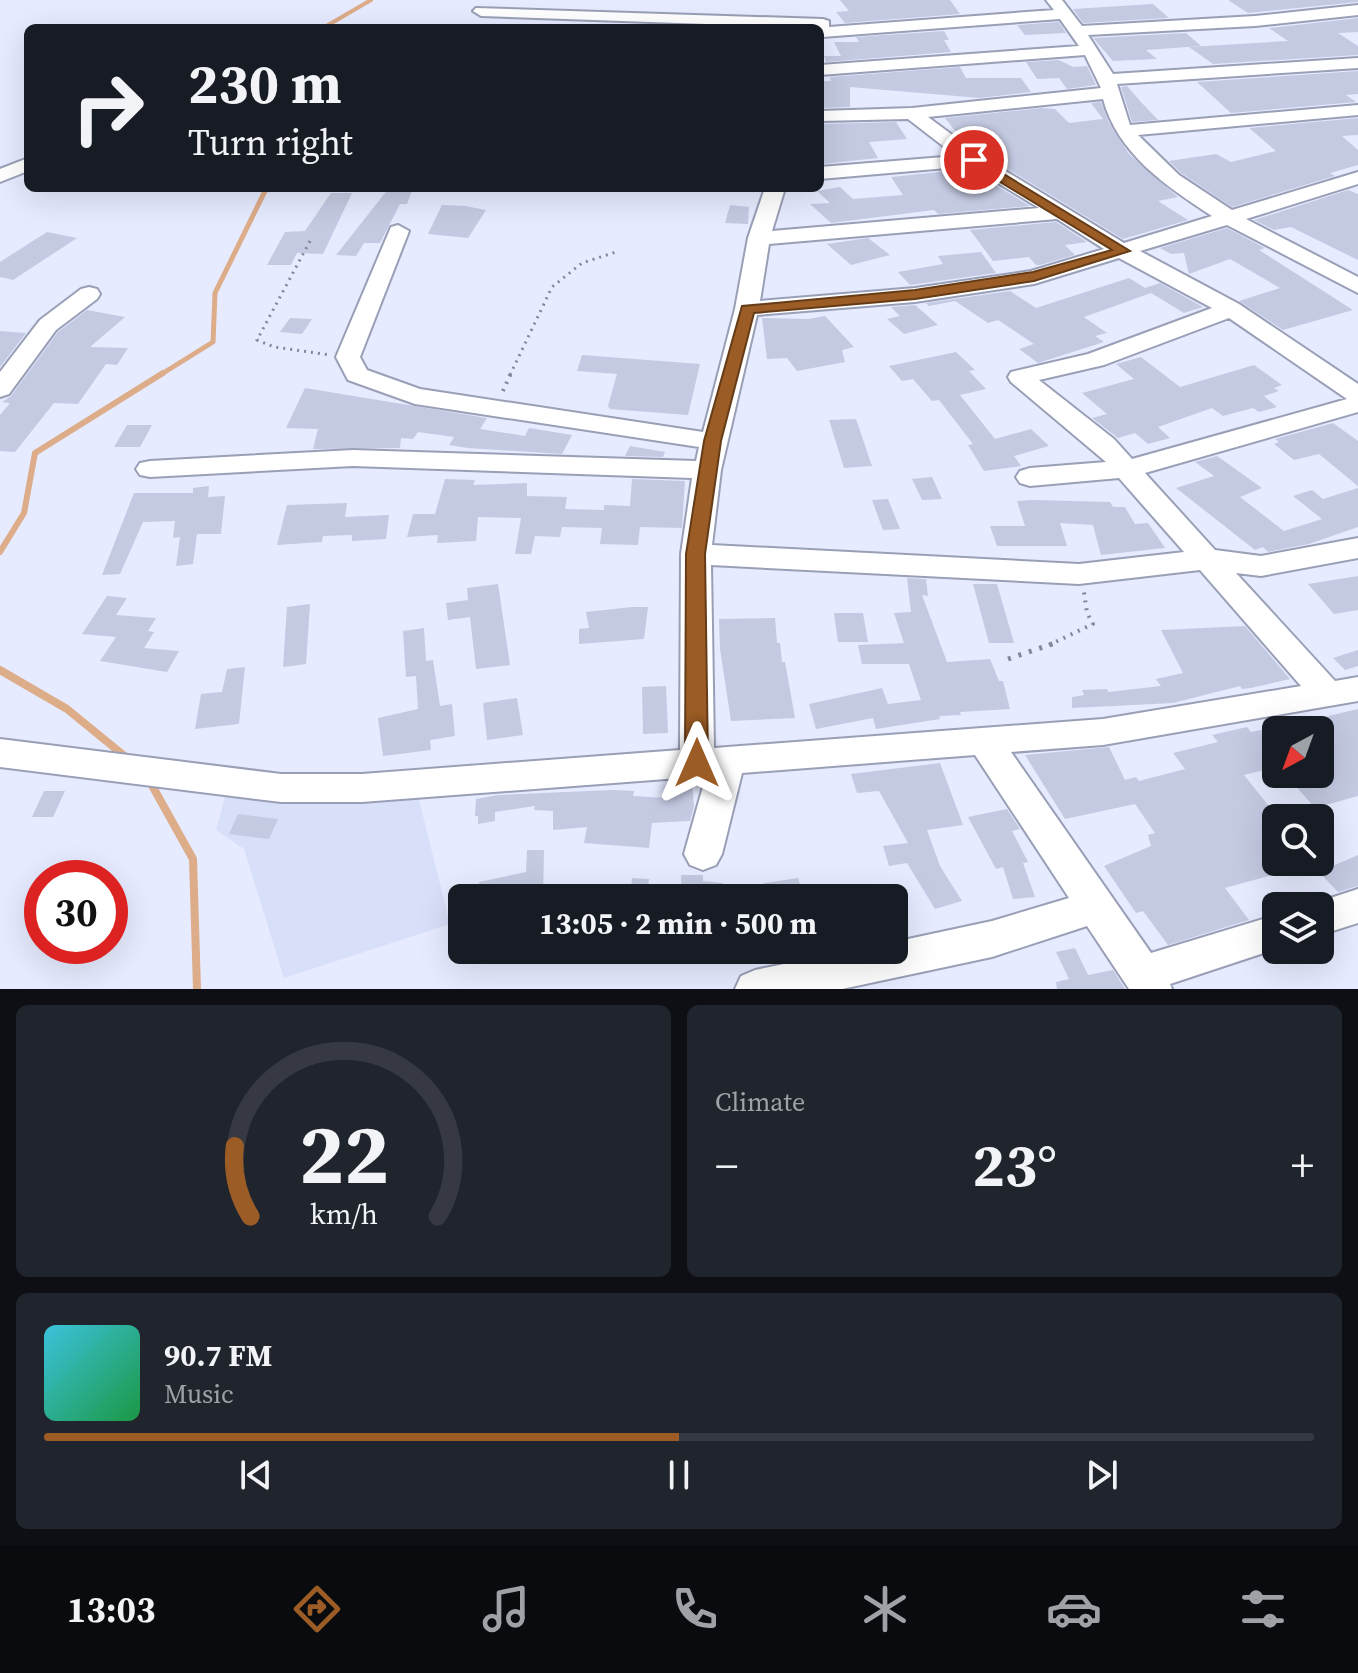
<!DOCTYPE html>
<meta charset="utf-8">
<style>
body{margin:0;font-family:"Source Serif 4",serif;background:#20242c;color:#f1f3f6;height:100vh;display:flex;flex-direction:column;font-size:30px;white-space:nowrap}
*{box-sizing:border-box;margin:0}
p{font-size:26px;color:#9ea1a6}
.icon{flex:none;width:44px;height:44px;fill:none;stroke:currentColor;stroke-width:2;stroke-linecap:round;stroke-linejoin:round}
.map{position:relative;height:989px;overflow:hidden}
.drawer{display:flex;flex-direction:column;gap:16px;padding:16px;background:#0d0f14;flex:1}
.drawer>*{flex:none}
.guide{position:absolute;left:24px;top:24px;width:800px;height:168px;border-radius:12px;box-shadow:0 8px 32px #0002;background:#171b24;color:#f1f3f6;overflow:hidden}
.needle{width:52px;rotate:221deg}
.fabs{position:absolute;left:1262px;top:716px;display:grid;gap:16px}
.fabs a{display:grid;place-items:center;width:72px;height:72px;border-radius:12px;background:#171b24;box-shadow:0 8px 32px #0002;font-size:40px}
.speed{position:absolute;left:24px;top:860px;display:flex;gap:16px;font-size:40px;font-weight:700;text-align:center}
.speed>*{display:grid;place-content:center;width:104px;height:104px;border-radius:50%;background:#171b24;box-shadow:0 8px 32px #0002;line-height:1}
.speed .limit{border:12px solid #d22;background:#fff;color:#111}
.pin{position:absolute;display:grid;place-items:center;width:68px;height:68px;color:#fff;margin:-34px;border:4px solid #fff;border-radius:50%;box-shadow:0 2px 8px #0007}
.me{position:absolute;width:88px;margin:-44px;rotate:0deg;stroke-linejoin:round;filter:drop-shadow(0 0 6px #0008)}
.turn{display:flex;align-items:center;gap:28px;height:168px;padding:0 32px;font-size:36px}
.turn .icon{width:104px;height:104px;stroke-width:2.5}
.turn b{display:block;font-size:56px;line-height:68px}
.big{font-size:60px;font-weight:700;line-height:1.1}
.drawer .widget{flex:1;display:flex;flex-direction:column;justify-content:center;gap:12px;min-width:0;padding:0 28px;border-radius:12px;background:#20242c}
.drawer .dial{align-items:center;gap:0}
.dial svg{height:208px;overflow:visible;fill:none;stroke:#363941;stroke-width:7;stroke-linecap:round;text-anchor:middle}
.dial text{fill:#f1f3f6;stroke:none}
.song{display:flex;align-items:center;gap:24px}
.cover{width:96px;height:96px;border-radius:12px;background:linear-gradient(135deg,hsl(190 70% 55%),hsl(140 70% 35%))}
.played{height:8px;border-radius:4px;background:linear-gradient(90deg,#9c5c25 50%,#363941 50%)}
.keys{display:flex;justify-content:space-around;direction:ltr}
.heat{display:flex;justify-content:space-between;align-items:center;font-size:44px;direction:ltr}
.drawer .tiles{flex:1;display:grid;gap:16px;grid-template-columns:1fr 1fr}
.widget:last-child{grid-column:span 2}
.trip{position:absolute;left:448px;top:884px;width:460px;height:80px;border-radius:12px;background:#171b24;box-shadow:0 8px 32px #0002;font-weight:700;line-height:80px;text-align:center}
.dock{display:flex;height:128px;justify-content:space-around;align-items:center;background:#090b0e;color:#9ea1a6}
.dock .icon{width:56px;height:56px}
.dock .current{color:#9c5c25}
.dock b{font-size:36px;color:#f1f3f6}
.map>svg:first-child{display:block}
.built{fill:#d8dff8}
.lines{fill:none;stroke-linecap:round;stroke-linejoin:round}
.stream-far3{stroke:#ddac89;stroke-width:4}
.stream-far2{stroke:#ddac89;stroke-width:5}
.stream-far1{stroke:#ddac89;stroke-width:6}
.stream{stroke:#ddac89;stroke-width:8}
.building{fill:#c4cae2}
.minor-casing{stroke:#999fb6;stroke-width:4}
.path-far2{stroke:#848896;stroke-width:3;stroke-dasharray:2 5;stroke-linecap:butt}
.path-far1{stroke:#848896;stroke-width:4;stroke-dasharray:2 6;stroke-linecap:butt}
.path{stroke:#848896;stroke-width:5;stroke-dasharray:3 8;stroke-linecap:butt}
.minor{fill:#fff;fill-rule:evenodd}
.route{fill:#9c5c25;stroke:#653c18;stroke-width:2}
</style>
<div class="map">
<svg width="1358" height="989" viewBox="0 0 1358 989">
<rect width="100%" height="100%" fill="#e6ebff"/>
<!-- built -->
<path class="built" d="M418 796 450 924 284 978 244 849 216 830 225 797Z"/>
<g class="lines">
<!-- stream-far3 -->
<path class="stream-far3" d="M323 28 371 0"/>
<!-- stream-far2 -->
<path class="stream-far2" d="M160 375 213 342 215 293 265 191 271 188"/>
<!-- stream-far1 -->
<path class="stream-far1" d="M0 552 24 513 35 453 163 373"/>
<!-- stream -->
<g class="stream">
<path d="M0 670 67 709 127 758"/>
<path d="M149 780 193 859 197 989"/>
</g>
</g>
<!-- building -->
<g class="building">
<path d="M840 0H950L960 14 845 23 836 12 849 11Z"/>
<path d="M1228 0H1358V2L1248 13Z"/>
<path d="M1153 4 1169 18 1083 23 1073 9Z"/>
<path d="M1358 18V32L1338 33 1358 46V55L1213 64 1189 47 1288 41 1269 28Z"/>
<path d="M1059 22 1066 33 1025 35 1017 25Z"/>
<path d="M944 31 949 40H944L951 52 826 62 824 56H841L834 42H859L856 37Z"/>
<path d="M1186 33 1201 46 1146 50 1157 59 1113 61 1093 38Z"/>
<path d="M1059 60 1073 67 1087 66 1096 85 1067 89 1059 78 1037 79 1026 62Z"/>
<path d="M960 67 966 78H1021L1031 92 980 98 850 87V107L820 108V81H831L830 77Z"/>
<path d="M1358 71V94L1346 95 1356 102 1231 113 1197 82Z"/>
<path d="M1127 86 1141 102 1158 120 1132 122 1121 87Z"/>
<path d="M1101 102 1109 123 1129 154 1178 197 1158 201 1188 220 1123 239 983 154 959 136 945 118 1042 108 1055 109 1069 123 1103 119 1091 103Z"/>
<path d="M1358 118V135L1342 136 1358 150V165L1330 173 1335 176 1232 207 1181 173 1169 161 1216 154 1231 162 1276 151 1249 128Z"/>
<path d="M896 122 907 139 869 142 878 158 823 164 820 161V124Z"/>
<path d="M969 169 1030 206 938 214 934 210 831 223 810 204 830 203 817 191 840 187 853 199 903 195 891 177Z"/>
<path d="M389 188H413L407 204H400L380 243H364L356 256 336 255Z"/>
<path d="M1348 190 1358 194V260L1291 227 1274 230 1254 220Z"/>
<path d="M331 193H352L323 254 297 253 291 265H267L285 232 305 231Z"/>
<path d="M442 205 465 206 486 210 468 238 428 234Z"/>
<path d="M730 205 749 207 748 224 725 223Z"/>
<path d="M1056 222 1087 242 1065 245 1075 255 1040 265H1036L1029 257 993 261 970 230Z"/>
<path d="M1227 228 1265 248 1259 250 1353 310 1283 330 1239 301 1280 288 1230 259 1189 274 1184 253 1171 254 1160 248Z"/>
<path d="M47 232 77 238 13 280 0 277V262Z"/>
<path d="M868 238 890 255 851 265 827 244Z"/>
<path d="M981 252 996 273 910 285 898 272 943 264 938 256Z"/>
<path d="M1129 278 1145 288 1160 283 1203 307 1184 313 1151 293 1084 317 1107 333 1095 336 1104 342 1038 363 1019 349 1034 344 998 320 988 323 955 301 929 306 926 303 1010 291 1036 308Z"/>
<path d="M915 305 938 325 904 334 887 319 900 316 891 307Z"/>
<path d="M87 310 125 317 90 347 128 348 117 365 106 364 78 404 54 403 15 452 0 451V415L10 403 2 402 11 396 58 332Z"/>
<path d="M825 316 854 347 842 350 845 362 797 371 787 358 767 359 762 318 809 319Z"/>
<path d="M290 318 312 319 302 334 280 332Z"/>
<path d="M0 331 26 333 0 367Z"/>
<path d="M956 352 975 370 969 371 986 389 960 395 995 439 1031 429 1049 446 1014 456 1021 466 984 471 968 445 973 444 939 400 932 401 913 379 902 381 889 366Z"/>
<path d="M582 355 700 364 688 415 610 409 608 406 617 374 577 371Z"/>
<path d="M1141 357 1180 387 1254 365 1282 385 1274 388 1279 391 1264 396 1277 407 1259 412 1253 408 1223 416 1212 408 1158 427 1170 438 1148 444 1135 433 1118 438 1092 418 1107 414 1082 393 1134 379 1116 364Z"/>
<path d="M305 388 487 418 480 429 525 436 529 428 572 435 562 454 468 448 449 445 454 437 418 432 413 439 401 438 400 448 313 449 318 429 286 428Z"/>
<path d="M856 419 872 466 844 468 829 420Z"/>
<path d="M1333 423 1358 441V486L1319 454 1294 460 1274 444 1279 442 1275 439Z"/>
<path d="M127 425H152L140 447H114Z"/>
<path d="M630 446 665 452 663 457 625 456Z"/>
<path d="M1217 456 1262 488 1240 497 1284 531 1322 519 1293 496 1312 490 1323 499 1358 488V527L1309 544 1268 552 1263 547 1255 550 1176 488 1214 476 1195 462Z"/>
<path d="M932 477 942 499 922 500 912 479Z"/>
<path d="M445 479 475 480 473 485 527 483V496L567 497 565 509 604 510V505L630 506 632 479 685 481 682 528 640 527 638 545 600 544 602 528 562 527 560 537 535 536 531 554H515L521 518 478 517 476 541 437 543 438 535 407 537 413 514H435Z"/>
<path d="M209 486 208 497 225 496 221 534H197L193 564 176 566 180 537 173 538 175 521 143 522 120 574 102 575 134 493H193V488Z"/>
<path d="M888 499 900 529 883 530 872 500Z"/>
<path d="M1032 500 1110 502 1113 507H1125L1135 524 1148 523 1165 548 1101 555 1093 525 1060 523 1067 546H997L990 526H1025L1017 501Z"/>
<path d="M347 503 345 517 389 515 386 539 352 541V535L323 536 322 542 277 545 287 505Z"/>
<path d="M1358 576V610L1334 614 1308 584Z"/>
<path d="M907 578 926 579 928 596 922 595 947 662 990 659 999 681H1003L1010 709 960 712 961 715 939 716 940 719 876 729 873 718 816 729 809 704 882 688 888 704 921 700 909 664H862L858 645 904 643 894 613 911 612Z"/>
<path d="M498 584 510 665 476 669 470 617 448 620 446 603 468 600 467 588Z"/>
<path d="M973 584H997L1014 643H989Z"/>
<path d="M107 596 127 598 116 615 156 618 148 631 154 632 144 648 179 651 167 672 100 661 116 637 82 634Z"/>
<path d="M310 604 306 664 283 667 287 607Z"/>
<path d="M632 607H648L644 639 579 644V629L589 628 586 612Z"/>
<path d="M834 613H863L868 642H838Z"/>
<path d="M775 618 777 643H780L782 662H785L795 718 731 721 720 649 719 619Z"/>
<path d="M1245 626 1290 679 1251 688 1242 689 1240 686 1173 703 1072 708V697L1084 695 1082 690 1107 689 1108 692 1161 686 1156 679 1183 673 1161 630Z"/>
<path d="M424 628 426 661 433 660 440 706 452 704 455 736 430 740 431 750 383 756 378 718 418 709 416 676 406 677 403 631Z"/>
<path d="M1358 650V666L1345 670 1333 658Z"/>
<path d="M245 667 239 724 195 729 201 694 222 692 227 669Z"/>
<path d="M666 686 668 733 643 734 642 687Z"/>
<path d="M517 698 523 735 487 740 483 703Z"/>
<path d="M1358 709V796L1315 808 1285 774H1320V718Z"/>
<path d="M1247 727 1251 732 1276 727V767L1244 775 1276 815V874L1225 888 1249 920 1168 945 1143 911 1136 913 1104 866 1151 846 1148 835 1155 833 1135 804 1065 819 1025 755 1109 747 1125 780 1136 777 1139 781 1185 769 1173 753 1218 742 1212 735Z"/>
<path d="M940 763 963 825 927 830 940 866 962 901 935 909 907 863 889 866 883 846 908 843 879 791 857 793 851 774Z"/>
<path d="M692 781 694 807 690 821 652 823 649 848 584 843 587 827 553 830V811L534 810 535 806 495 812V821L478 824V816H475L476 799 498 795 612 790 634 791 633 796 668 798V782Z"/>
<path d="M44 791H65L53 817H32Z"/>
<path d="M1007 809 1020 829 1012 831 1028 862 1023 863 1035 897 1013 899 1003 867 996 869 968 817Z"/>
<path d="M238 814 278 819 269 839 229 834Z"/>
<path d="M527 850H544L543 898H482L479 882 526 872Z"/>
<path d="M1358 855V886L1338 892 1319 872Z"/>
<path d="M681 875H703V881L723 883 722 898H682Z"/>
<path d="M632 878 649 879 646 898H630Z"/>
<path d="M798 878 804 898H768L764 883Z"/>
<path d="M1075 948 1088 975 1113 970 1125 989H1057L1056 982 1069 979 1056 952Z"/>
</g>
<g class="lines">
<defs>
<g id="minor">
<path d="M1046 0H1062L1082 26 1255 16 1358 5V15L1255 26 1088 35 1113 74 1358 58V68L1117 84 1130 125 1358 105V115L1138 135 1179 175 1232 210 1358 172V184L1246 219 1358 277V293L1227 225 1140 251 1239 304 1358 384V412L1145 473 1215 550 1261 556 1358 538V558L1261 576 1236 573 1335 681 1358 677V701L1103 745 1011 752 1151 953 1276 915V949L1170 984 1172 989H1129L1087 926 992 957 842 989H735L741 976 755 970 853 950H894V942L992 921 1069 898 975 755 742 773 722 854 716 865 703 870 690 865 684 854 706 776 362 802H281L0 767V739L281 774H362L680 750 681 554 692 478 353 466 150 477 140 475 136 469 140 463 150 461 353 450 696 461 699 447 415 404 348 380 336 357 391 227 398 225 409 231 360 357 367 370 420 389 703 432 735 309 748 238 765 188H785L772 231 1039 208 970 166 820 179V167L956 156 908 119 820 121V111L912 108 1101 88 1085 55 820 75V65L1079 46 1060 19 822 37 820 28 481 16 473 11 476 8 823 19 829 21V27L1054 10ZM1103 99C1117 153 1167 187 1212 216L1124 243 981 156 928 117ZM1057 219 1104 249 1031 271 915 288 760 301 769 244ZM1119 258 1212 308 1088 354 1011 372 1008 377 1011 382 1106 462 1030 468 1020 471 1016 477 1020 483 1030 486 1119 478 1184 552 1079 564 712 545 721 470 757 315 915 302 1034 284ZM1229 318 1347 399 1132 459 1114 439 1039 380 1104 365ZM711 565 1079 584 1200 570 1301 686 1103 719 714 748Z"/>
<path d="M28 158V171L0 182V169Z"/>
<path d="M89 287 97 289 100 294 97 299 56 330 9 394 0 397V372L40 320 81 289Z"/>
<path d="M1358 889V923L1320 935V906H1306Z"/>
</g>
</defs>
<!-- minor casing -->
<use href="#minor" class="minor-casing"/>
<!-- path-far2 -->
<g class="path-far2">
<path d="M310 241 257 340 274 347 330 355"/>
<path d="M510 375 552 287 582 263 616 252"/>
</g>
<!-- path-far1 -->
<g class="path-far1">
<path d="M503 391 511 373"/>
<path d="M1049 645 1093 624 1087 613 1084 592"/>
</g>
<!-- path -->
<path class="path" d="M1008 659 1055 643"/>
<!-- minor -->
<use href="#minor" class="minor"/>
</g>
<!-- route -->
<path class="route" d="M974 156 1130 251 1034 281 915 299 754 313 721 441 705 554 708 763 705 770 697 772 689 770 685 763 686 554 704 441 742 306 915 290 1033 272 1112 250 969 163 967 160Z"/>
</svg>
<div class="fabs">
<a><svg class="needle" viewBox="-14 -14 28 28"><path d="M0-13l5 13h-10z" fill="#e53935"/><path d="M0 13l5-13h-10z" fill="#9ea1a6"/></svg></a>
<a><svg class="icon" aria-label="search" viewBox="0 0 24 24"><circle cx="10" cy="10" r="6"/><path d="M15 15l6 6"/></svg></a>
<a><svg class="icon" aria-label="layers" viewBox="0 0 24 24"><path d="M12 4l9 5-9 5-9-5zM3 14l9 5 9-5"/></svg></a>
</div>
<div class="speed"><div class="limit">30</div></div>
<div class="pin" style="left:974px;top:160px;background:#d93025"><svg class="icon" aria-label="arrive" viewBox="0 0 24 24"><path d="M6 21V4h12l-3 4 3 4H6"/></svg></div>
<svg class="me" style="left:697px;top:763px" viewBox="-20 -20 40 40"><path d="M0-17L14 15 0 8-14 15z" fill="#9c5c25" stroke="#fff" stroke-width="4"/></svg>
<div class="trip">13:05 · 2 min · 500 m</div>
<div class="guide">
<div class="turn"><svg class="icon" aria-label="right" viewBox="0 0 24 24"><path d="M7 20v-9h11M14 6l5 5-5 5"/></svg><div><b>230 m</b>Turn right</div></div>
</div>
</div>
<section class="drawer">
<div class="tiles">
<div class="widget dial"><svg viewBox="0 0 100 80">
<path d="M14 69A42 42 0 1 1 86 69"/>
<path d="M14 69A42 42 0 0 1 8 42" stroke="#9c5c25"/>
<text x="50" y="56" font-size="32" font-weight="700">22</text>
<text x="50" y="72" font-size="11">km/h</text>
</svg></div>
<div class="widget"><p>Climate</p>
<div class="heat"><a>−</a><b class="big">23°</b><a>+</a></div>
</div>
<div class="widget">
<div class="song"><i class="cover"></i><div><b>90.7 FM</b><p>Music</p></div></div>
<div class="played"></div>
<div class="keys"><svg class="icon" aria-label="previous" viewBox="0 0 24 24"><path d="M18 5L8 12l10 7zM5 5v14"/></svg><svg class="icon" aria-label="pause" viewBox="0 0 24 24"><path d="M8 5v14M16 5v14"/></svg><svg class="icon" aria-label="next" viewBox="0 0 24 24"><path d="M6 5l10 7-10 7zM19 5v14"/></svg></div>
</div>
</div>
</section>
<nav class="dock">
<b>13:03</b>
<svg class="icon current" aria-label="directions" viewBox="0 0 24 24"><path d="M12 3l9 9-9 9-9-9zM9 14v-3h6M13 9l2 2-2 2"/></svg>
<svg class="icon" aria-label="music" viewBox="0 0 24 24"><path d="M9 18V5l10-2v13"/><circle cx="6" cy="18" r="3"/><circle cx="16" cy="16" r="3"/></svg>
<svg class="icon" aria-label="phone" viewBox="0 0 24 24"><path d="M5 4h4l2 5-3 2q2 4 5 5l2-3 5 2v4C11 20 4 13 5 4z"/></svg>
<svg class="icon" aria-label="climate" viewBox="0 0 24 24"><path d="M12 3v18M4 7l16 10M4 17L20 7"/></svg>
<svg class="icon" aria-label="car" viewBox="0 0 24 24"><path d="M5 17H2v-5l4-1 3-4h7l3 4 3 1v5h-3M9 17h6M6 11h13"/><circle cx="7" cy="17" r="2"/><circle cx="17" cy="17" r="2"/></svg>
<svg class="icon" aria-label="filters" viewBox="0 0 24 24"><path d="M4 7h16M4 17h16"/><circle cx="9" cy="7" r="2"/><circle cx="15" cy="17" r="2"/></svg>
</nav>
